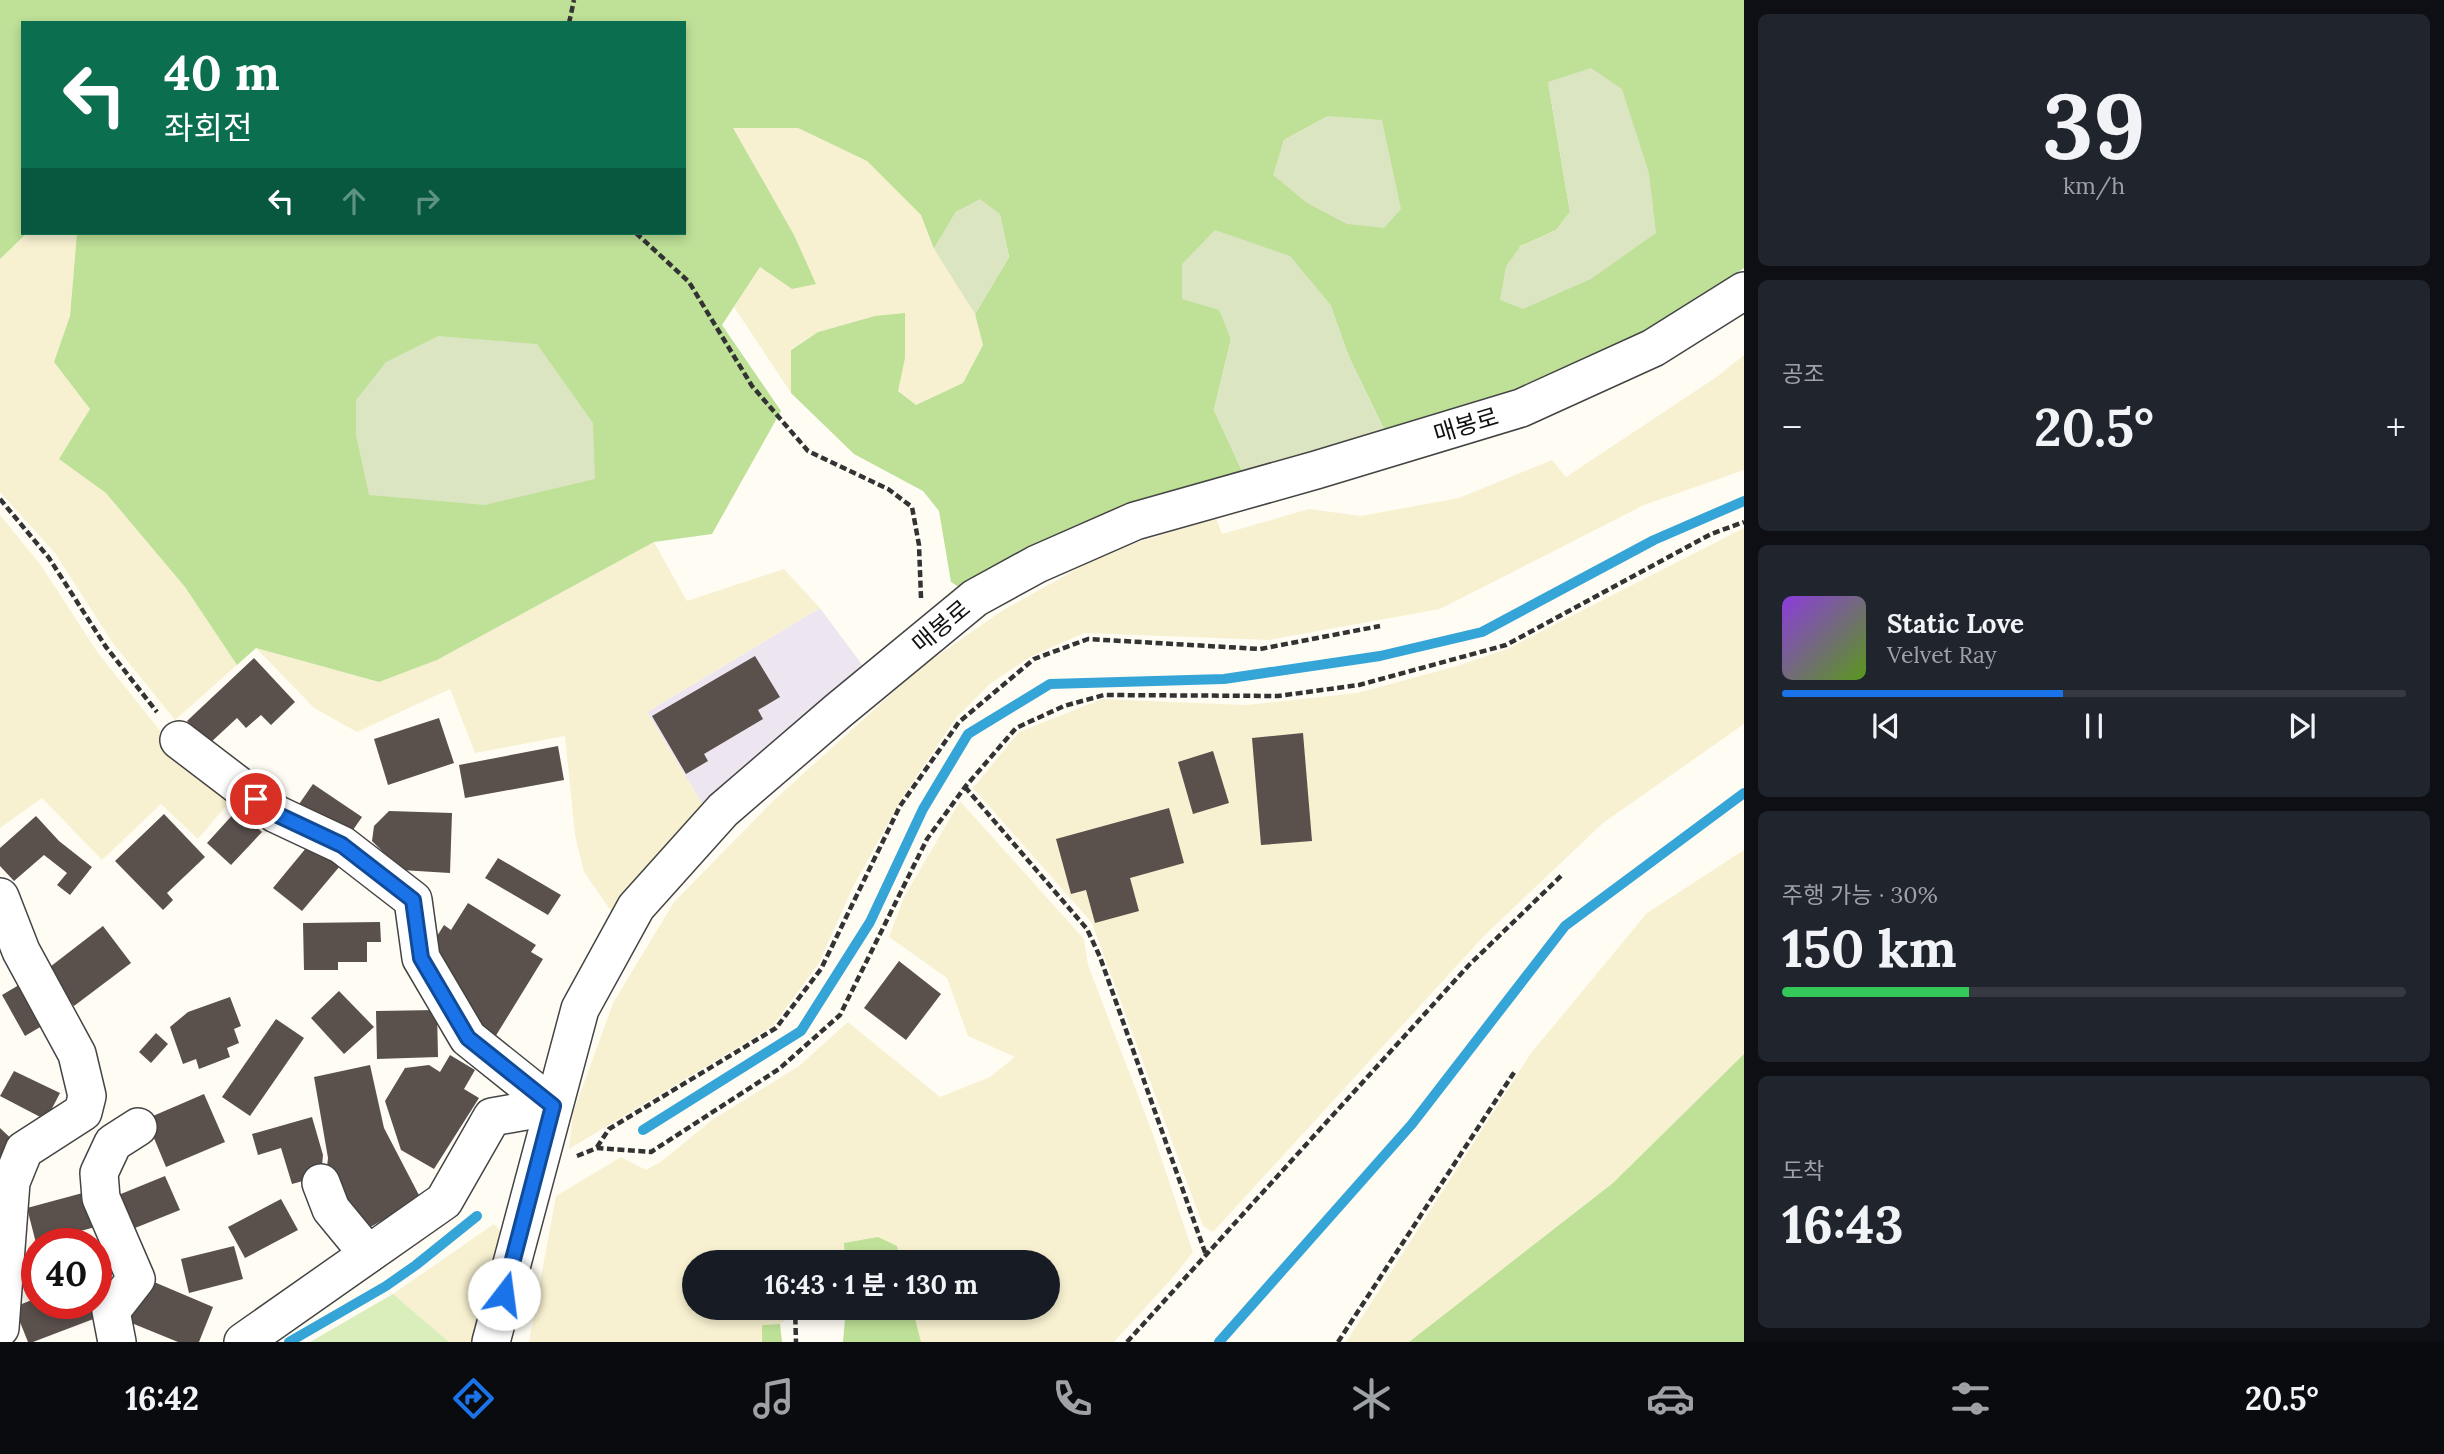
<!DOCTYPE html>
<html lang="ko">
<meta charset="utf-8">
<style>
body{margin:0;font-family:Lora,"Noto Sans KR",serif;background:#20242c;color:#f1f3f6;height:100vh;display:flex;flex-direction:column;font-size:26px;white-space:nowrap}
*{box-sizing:border-box;margin:0}
p{font-size:23px;color:#9ea1a6}
.icon{flex:none;width:38px;height:38px;fill:none;stroke:currentColor;stroke-width:2;stroke-linecap:round;stroke-linejoin:round}
.map{position:relative;flex:1;overflow:hidden}
.side{display:flex;flex-direction:column;gap:14px;padding:14px;background:#0d0f14;width:700px}
.side>*{flex:none}
.top-card{position:absolute;left:21px;top:21px;width:665px;height:214px;border-radius:0px;box-shadow:0 4px 10px #0003;background:#0b6e4f;color:#fff;overflow:hidden}
.speed{position:absolute;left:21px;top:1228px;display:flex;gap:14px;font-size:35px;font-weight:700;text-align:center}
.speed>*{display:grid;place-content:center;width:91px;height:91px;border-radius:50%;background:#171b24;box-shadow:0 4px 10px #0003;line-height:1}
.speed .limit{border:10px solid #d22;background:#fff;color:#111}
.pin{position:absolute;display:grid;place-items:center;width:60px;height:60px;color:#fff;margin:-30px;border:4px solid #fff;border-radius:50%;box-shadow:0 2px 7px #0007}
.me{position:absolute;width:77px;margin:-38px;rotate:15deg;stroke-linejoin:round;filter:drop-shadow(0 0 5px #0008)}
.turn{display:flex;align-items:center;gap:24px;height:147px;padding:0 28px;font-size:32px}
.turn .icon{width:91px;height:91px;stroke-width:2.5}
.turn b{display:block;font-size:49px;line-height:60px}
.lanes{display:flex;align-items:center;height:66px;padding:0 28px;background:#0003;justify-content:center;gap:35px;direction:ltr}
.lanes .off{opacity:.35}
.big{font-size:52px;font-weight:700;line-height:1.1}
.side .card{flex:1;display:flex;flex-direction:column;justify-content:center;gap:10px;min-width:0;padding:0 24px;border-radius:10px;background:#20242c}
.side .dial{align-items:center;gap:0}
.dial b{font-size:91px;line-height:1}
.song{display:flex;align-items:center;gap:21px}
.cover{width:84px;height:84px;border-radius:10px;background:linear-gradient(135deg,hsl(270 70% 55%),hsl(90 70% 35%))}
.played{height:7px;border-radius:4px;background:linear-gradient(90deg,#1a73e8 45%,#363941 45%)}
.keys{display:flex;justify-content:space-around;direction:ltr}
.heat{display:flex;justify-content:space-between;align-items:center;font-size:38px;direction:ltr}
.charge{height:10px;border-radius:5px;background:linear-gradient(90deg,#34c759 30%,#363941 0)}
.trip{position:absolute;left:682px;top:1250px;width:378px;height:70px;border-radius:35px;background:#171b24;box-shadow:0 4px 10px #0003;font-weight:700;line-height:70px;text-align:center}
.tabs{display:flex;height:112px;justify-content:space-around;align-items:center;background:#090b0e;color:#9ea1a6}
.tabs .icon{width:49px;height:49px}
.tabs .active{color:#1a73e8}
.tabs b{font-size:32px;color:#f1f3f6}
main{display:flex;flex:1;min-height:0}
.map>svg:first-child{display:block}
.industrial{fill:#ede5ef}
.farmland{fill:#f8f1d1}
.green{fill:#d9eeba}
.forest{fill:#bee097;fill-rule:evenodd}
.cemetery{fill:#dce5c2}
.lines{fill:none;stroke-linecap:round;stroke-linejoin:round}
.stream{stroke:#35a5d8;stroke-width:10}
.building{fill:#5a504c}
.minor-casing{stroke:#444;stroke-width:40}
.path{stroke:#333;stroke-width:4.5;stroke-dasharray:7 3.5;stroke-linecap:butt}
.minor{stroke:#fff;stroke-width:37}
.route-casing{stroke:#114b97;stroke-width:18}
.route{stroke:#1a73e8;stroke-width:12}
.labels{text-anchor:middle;dominant-baseline:central;stroke-width:7;stroke-linejoin:round;paint-order:stroke}
.street-label{font-size:24px;fill:#111;stroke:#fff}
</style>
<main>
<div class="map">
<svg width="1744" height="1342" viewBox="0 0 1744 1342">
<rect width="100%" height="100%" fill="#fffcf4"/>
<!-- industrial -->
<path class="industrial" d="M820 608 863 666 704 807 647 712Z"/>
<!-- farmland -->
<g class="farmland">
<path d="M732 128H798L867 161 921 215 934 249 975 314 983 345 963 383 916 405 897 390 905 358 875 316 818 332 791 349V393L734 307 760 267 792 289 794 235Z"/>
<path d="M27 233H77L70 316 54 362 90 409 59 459 106 492 185 587 237 665 175 720 112 642 55 553 0 492V259Z"/>
<path d="M1744 355V470L1644 505 1440 609 1269 640 1084 633 1030 657 990 684 956 718 901 800 853 887 819 963 772 1027 569 1149 573 1113 613 1003 674 902 772 802 920 668 1000 612 1109 551 1216 518 1222 534 1309 509 1361 516 1459 498 1552 460 1566 477 1718 376Z"/>
<path d="M0 515 40 564 98 653 169 742 236 794 198 839 161 804 102 860 42 798 0 828Z"/>
<path d="M1744 528V724L1603 823 1484 936 1213 1232 1203 1226 1092 923 973 788 1019 732 1102 699 1246 705 1357 693 1457 666 1507 649Z"/>
<path d="M654 542 687 601 784 569 820 608 647 712 704 807 611 911 584 872 575 835 565 736 475 753 450 689 357 732 314 708 256 648 379 682 437 660Z"/>
<path d="M960 801 1084 939 1088 965 1153 1134 1193 1252 1175 1275 1114 1342H921L912 1307H1048V1262H901L897 1246 844 1243 845 1262H695V1307H802L780 1324 762 1325V1342H529L556 1196 621 1157 646 1170 662 1161 712 1120 799 1066 848 1022 940 1097 990 1077 1015 1057 968 1036 947 978 889 937 904 897Z"/>
<path d="M1744 850V1054L1613 1183 1409 1342H1346L1531 1053 1647 913Z"/>
<path d="M494 1224 507 1239 473 1342H449L393 1294Z"/>
</g>
<!-- green -->
<path class="green" d="M393 1294 449 1342H310Z"/>
<!-- forest -->
<g class="forest">
<path d="M0 0H1744V268L1642 334 1512 390 1384 429 1349 357 1330 304 1220 310 1231 339 1214 410 1243 473 964 590 951 582 939 511 923 491 854 454 791 393V350L818 332 875 316 905 313V358L898 391 916 405 963 383 983 345 975 314 1009 257 1000 215 980 200 956 212 934 249 921 215 867 161 798 128H733L794 235 816 284 792 289 760 267 722 325 781 411 712 534 654 542 437 660 379 682 256 648 237 665 185 587 106 493 59 459 90 409 54 362 70 316 77 233H684V23H23V233H27L0 259ZM1548 82 1591 279 1519 247 1556 230 1570 212ZM1328 116 1274 176 1284 140Z"/>
<path d="M1744 1054V1342H1409L1613 1183Z"/>
<path d="M878 1237 897 1246 901 1262H845L844 1243Z"/>
<path d="M846 1307H912L921 1342H843Z"/>
<path d="M780 1324 782 1342H762V1325Z"/>
</g>
<!-- cemetery -->
<g class="cemetery">
<path d="M1591 68 1622 89 1649 173 1656 233 1591 279 1523 309 1500 300 1506 266 1520 247 1556 230 1570 212 1548 82Z"/>
<path d="M1328 116 1382 120 1401 209 1384 228 1347 224 1307 203 1273 175 1284 140Z"/>
<path d="M980 199 1000 214 1009 257 975 314 934 249 956 212Z"/>
<path d="M1215 230 1290 256 1330 304 1349 357 1384 429 1243 473 1214 410 1231 339 1219 310 1182 299V264Z"/>
<path d="M438 336 537 344 593 423 595 479 485 505 369 495 356 435V400L386 362Z"/>
</g>
<g class="lines">
<!-- stream -->
<g class="stream">
<path d="M643 1130 801 1031 870 922 923 809 968 734 1050 684 1224 679 1380 656 1482 632 1654 540 1744 501"/>
<path d="M289 1342 386 1286 416 1265 477 1216"/>
<path d="M1219 1342 1412 1124 1565 926 1744 793"/>
</g>
</g>
<!-- building -->
<g class="building">
<path d="M755 656 780 697 758 710 763 719 704 754 708 761 686 774 652 716Z"/>
<path d="M254 658 295 702 271 725 261 715 246 728 237 718 209 744 187 721Z"/>
<path d="M439 718 454 763 388 785 374 739Z"/>
<path d="M1303 733 1312 841 1261 845 1252 738Z"/>
<path d="M558 746 564 780 465 798 459 765Z"/>
<path d="M1213 751 1229 803 1193 814 1178 762Z"/>
<path d="M313 784 362 817 346 840 297 807Z"/>
<path d="M1169 808 1184 863 1130 878 1139 911 1095 923 1086 890 1071 894 1056 839Z"/>
<path d="M237 810 262 832 231 865 207 843Z"/>
<path d="M389 811 452 813 450 873 401 870 372 841 374 826Z"/>
<path d="M164 814 205 857 167 893 173 900 163 910 115 861Z"/>
<path d="M36 816 59 841 92 867 70 895 57 885 67 873 44 855 14 881 0 866V848Z"/>
<path d="M311 842 340 866 302 911 273 888Z"/>
<path d="M498 858 561 895 548 915 485 878Z"/>
<path d="M468 903 536 945 531 952 543 959 492 1042 427 952 444 925 451 930Z"/>
<path d="M380 922 381 942H367V962H338V970H304L303 923Z"/>
<path d="M103 926 131 963 74 1006 46 970Z"/>
<path d="M899 961 941 994 906 1040 864 1008Z"/>
<path d="M24 982 47 1023 25 1036 2 995Z"/>
<path d="M339 991 374 1027 344 1054 311 1018Z"/>
<path d="M230 997 241 1026 234 1029 239 1043 227 1048 230 1057 199 1069 196 1059 183 1064 170 1027 188 1012Z"/>
<path d="M437 1010 438 1057 377 1059 376 1011Z"/>
<path d="M276 1019 304 1038 250 1116 222 1097Z"/>
<path d="M156 1033 168 1044 151 1063 139 1052Z"/>
<path d="M450 1055 475 1070 464 1089 479 1098 434 1169 401 1150 385 1101 405 1068 429 1065 440 1072Z"/>
<path d="M370 1065 384 1128 421 1199 365 1230 326 1176 328 1158 314 1077Z"/>
<path d="M14 1071 60 1093 46 1120 0 1096Z"/>
<path d="M204 1094 225 1142 166 1167 146 1119Z"/>
<path d="M312 1117 323 1155 321 1176 292 1184 281 1148 258 1155 252 1134Z"/>
<path d="M0 1128 18 1145 0 1164Z"/>
<path d="M165 1176 180 1210 125 1232 111 1198Z"/>
<path d="M90 1191 99 1226 36 1243 27 1208Z"/>
<path d="M281 1199 298 1230 245 1258 228 1227Z"/>
<path d="M234 1246 243 1279 189 1293 181 1259Z"/>
<path d="M147 1279 213 1307 199 1342H178L129 1322Z"/>
<path d="M37 1298V1304H90L96 1318 33 1342H28L14 1307Z"/>
</g>
<g class="lines">
<defs>
<g id="minor">
<path d="M179 740 276 814 342 845 413 900 421 958 468 1038 553 1106"/>
<path d="M0 897 21 951 77 1054 87 1096 83 1112 24 1150 11 1182 0 1328"/>
<path d="M321 1183 331 1209 368 1254"/>
<path d="M117 1342 111 1311 136 1279 101 1198 99 1173 113 1143 138 1127"/>
<path d="M243 1342 444 1201 492 1117 553 1106"/>
<path d="M491 1342 580 1009 636 907 723 810 838 711 975 598 1037 564 1135 521 1316 470 1521 408 1653 348 1744 291"/>
</g>
</defs>
<!-- minor casing -->
<use href="#minor" class="minor-casing"/>
<!-- path -->
<g class="path">
<path d="M569 23 574 0"/>
<path d="M636 233 689 282 752 386 808 451 888 489 912 507 919 545 921 598"/>
<path d="M0 499 49 558 106 647 157 712"/>
<path d="M965 787 1087 929 1100 957 1206 1255"/>
<path d="M597 1147 609 1129 776 1028 821 969 900 806 959 722 1034 659 1088 639 1260 649 1380 626"/>
<path d="M577 1156 597 1148 651 1152 779 1069 840 1015 927 839 965 787 1016 728 1064 706 1104 695 1278 696 1359 685 1506 645 1711 534 1744 522"/>
<path d="M795 1307 796 1342"/>
<path d="M1127 1342 1469 965 1563 874"/>
<path d="M1338 1342 1515 1071"/>
</g>
<!-- minor -->
<use href="#minor" class="minor"/>
</g>
<g class="lines">
<defs>
<path id="route" d="M256 799 276 814 342 845 413 900 421 958 468 1038 553 1106 504 1294"/>
</defs>
<!-- route casing -->
<use href="#route" class="route-casing"/>
<!-- route -->
<use href="#route" class="route"/>
</g>
<g class="labels">
<!-- street labels -->
<g class="street-label">
<text transform="translate(1466 425) rotate(-17)">매봉로</text>
<text transform="translate(941 626) rotate(-40)">매봉로</text>
</g>
</g>
</svg>
<div class="speed"><div class="limit">40</div></div>
<div class="pin" style="left:256px;top:799px;background:#d93025"><svg class="icon" aria-label="arrive" viewBox="0 0 24 24"><path d="M6 21V4h12l-3 4 3 4H6"/></svg></div>
<svg class="me" style="left:504px;top:1294px" viewBox="-20 -20 40 40"><circle r="19" fill="#fff"/><path d="M0-13L10 11 0 6-10 11z" fill="#1a73e8"/></svg>
<div class="trip">16:43 · 1 분 · 130 m</div>
<div class="top-card">
<div class="turn"><svg class="icon" aria-label="left" viewBox="0 0 24 24"><path d="M17 20v-9H6M10 6l-5 5 5 5"/></svg><div><b>40 m</b>좌회전</div></div>
<div class="lanes"><svg class="icon" aria-label="left" viewBox="0 0 24 24"><path d="M17 20v-9H6M10 6l-5 5 5 5"/></svg><svg class="icon off" aria-label="ahead" viewBox="0 0 24 24"><path d="M12 20V5M6 11l6-6 6 6"/></svg><svg class="icon off" aria-label="right" viewBox="0 0 24 24"><path d="M7 20v-9h11M14 6l5 5-5 5"/></svg></div>
</div>
</div>
<section class="side">
<div class="card dial"><b>39</b><p>km/h</p></div>
<div class="card"><p>공조</p>
<div class="heat"><a>−</a><b class="big">20.5°</b><a>+</a></div>
</div>
<div class="card">
<div class="song"><i class="cover"></i><div><b>Static Love</b><p>Velvet Ray</p></div></div>
<div class="played"></div>
<div class="keys"><svg class="icon" aria-label="previous" viewBox="0 0 24 24"><path d="M18 5L8 12l10 7zM5 5v14"/></svg><svg class="icon" aria-label="pause" viewBox="0 0 24 24"><path d="M8 5v14M16 5v14"/></svg><svg class="icon" aria-label="next" viewBox="0 0 24 24"><path d="M6 5l10 7-10 7zM19 5v14"/></svg></div>
</div>
<div class="card"><p>주행 가능 · 30%</p><b class="big">150 km</b><div class="charge"></div></div>
<div class="card"><p>도착</p><b class="big">16:43</b></div>
</section>
</main>
<nav class="tabs">
<b>16:42</b>
<svg class="icon active" aria-label="directions" viewBox="0 0 24 24"><path d="M12 3l9 9-9 9-9-9zM9 14v-3h6M13 9l2 2-2 2"/></svg>
<svg class="icon" aria-label="music" viewBox="0 0 24 24"><path d="M9 18V5l10-2v13"/><circle cx="6" cy="18" r="3"/><circle cx="16" cy="16" r="3"/></svg>
<svg class="icon" aria-label="phone" viewBox="0 0 24 24"><path d="M5 4h4l2 5-3 2q2 4 5 5l2-3 5 2v4C11 20 4 13 5 4z"/></svg>
<svg class="icon" aria-label="climate" viewBox="0 0 24 24"><path d="M12 3v18M4 7l16 10M4 17L20 7"/></svg>
<svg class="icon" aria-label="car" viewBox="0 0 24 24"><path d="M5 17H2v-5l4-1 3-4h7l3 4 3 1v5h-3M9 17h6M6 11h13"/><circle cx="7" cy="17" r="2"/><circle cx="17" cy="17" r="2"/></svg>
<svg class="icon" aria-label="filters" viewBox="0 0 24 24"><path d="M4 7h16M4 17h16"/><circle cx="9" cy="7" r="2"/><circle cx="15" cy="17" r="2"/></svg>
<b>20.5°</b>
</nav>
